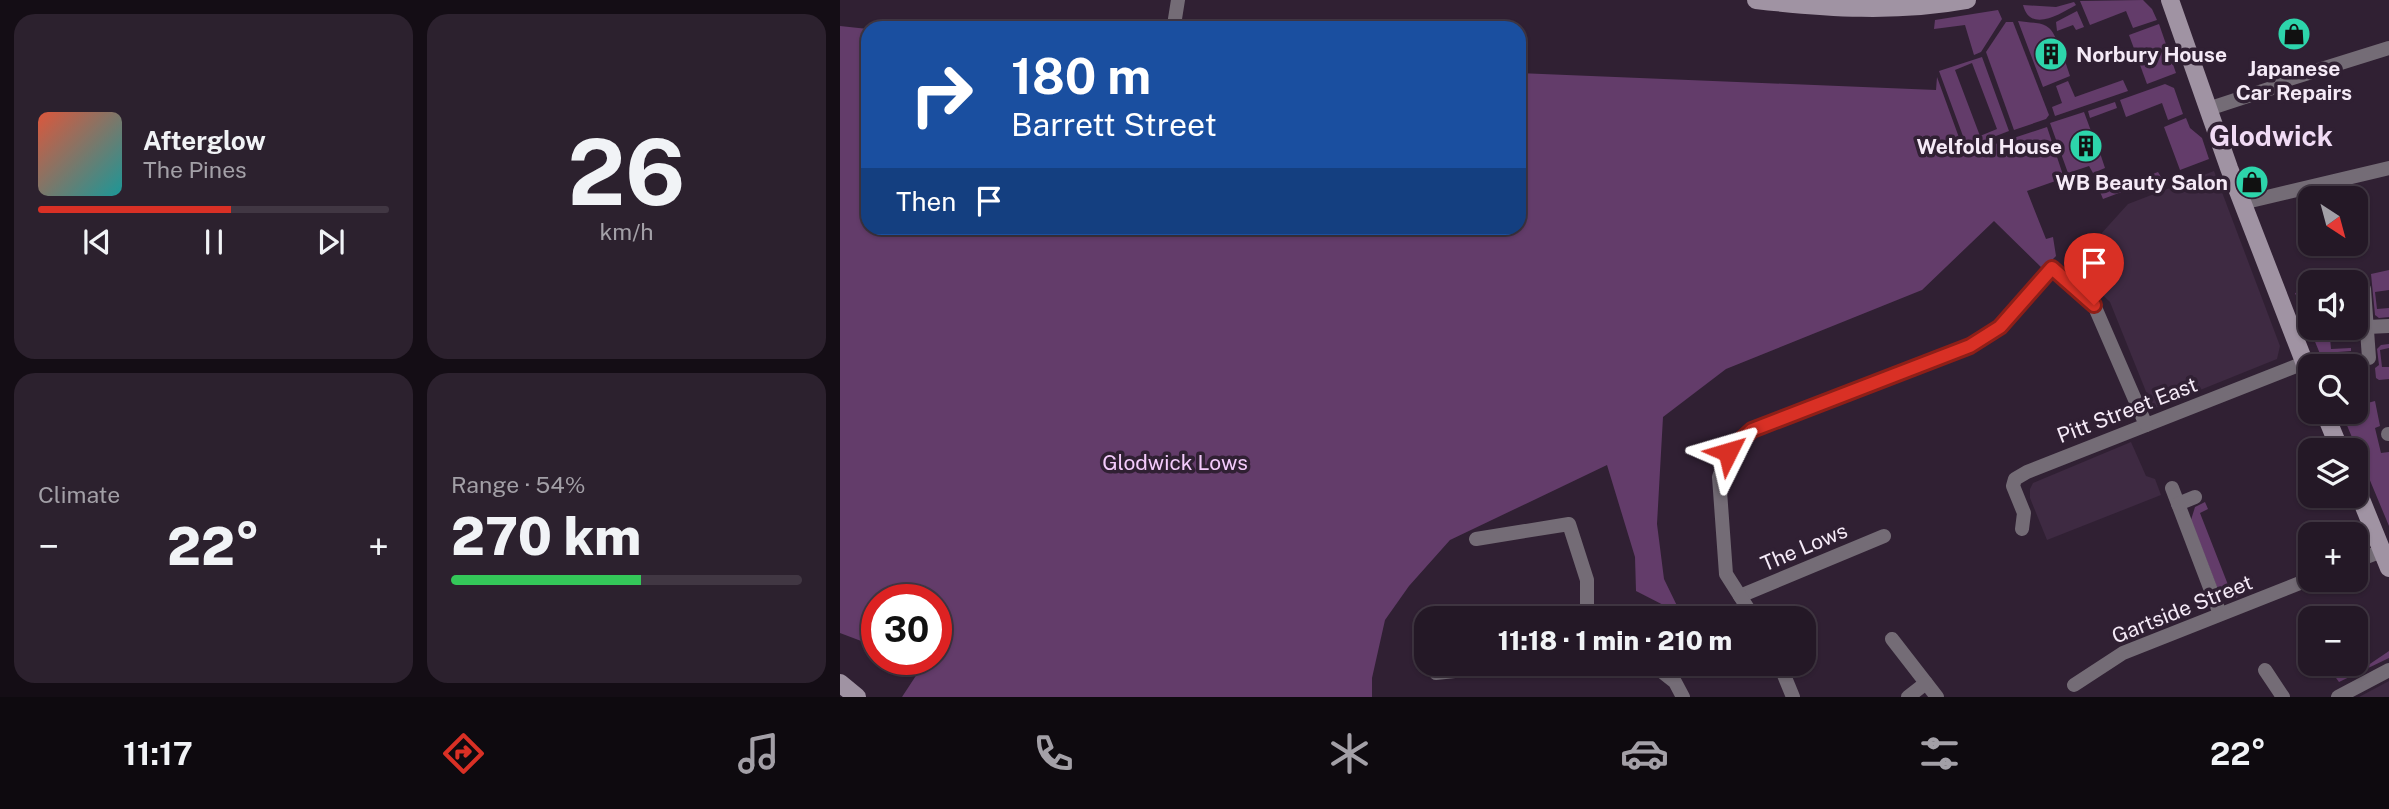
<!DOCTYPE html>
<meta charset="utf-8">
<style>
body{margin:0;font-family:"Public Sans",sans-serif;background:#2c212e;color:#f1f3f6;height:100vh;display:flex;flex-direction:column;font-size:26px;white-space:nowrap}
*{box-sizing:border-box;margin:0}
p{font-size:23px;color:#a3a0a7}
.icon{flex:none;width:38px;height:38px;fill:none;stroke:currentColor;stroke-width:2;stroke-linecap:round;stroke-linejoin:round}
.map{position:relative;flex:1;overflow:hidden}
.side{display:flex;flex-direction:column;gap:14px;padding:14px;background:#140d15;width:840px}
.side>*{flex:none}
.banner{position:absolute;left:21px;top:21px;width:665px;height:214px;border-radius:21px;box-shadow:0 2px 5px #0004,0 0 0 2px #413743;background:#1a4fa0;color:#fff;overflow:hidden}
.needle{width:46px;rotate:144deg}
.tools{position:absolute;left:1458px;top:186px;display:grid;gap:14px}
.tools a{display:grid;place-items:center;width:70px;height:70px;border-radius:14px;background:#241826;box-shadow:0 2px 5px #0004,0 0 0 2px #413743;font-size:35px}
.speed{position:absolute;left:21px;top:584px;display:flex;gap:14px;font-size:35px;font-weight:700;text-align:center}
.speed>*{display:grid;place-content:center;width:91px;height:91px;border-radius:50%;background:#241826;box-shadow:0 2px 5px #0004,0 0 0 2px #413743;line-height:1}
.speed .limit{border:10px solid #d22;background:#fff;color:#111}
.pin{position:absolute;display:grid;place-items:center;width:60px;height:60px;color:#fff;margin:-72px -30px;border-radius:50% 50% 50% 0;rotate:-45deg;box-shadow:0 0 7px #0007}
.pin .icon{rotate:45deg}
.me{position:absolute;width:77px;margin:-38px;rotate:50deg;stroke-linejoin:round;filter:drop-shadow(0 0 5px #0008)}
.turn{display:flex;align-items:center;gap:24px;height:147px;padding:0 35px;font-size:32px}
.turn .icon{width:91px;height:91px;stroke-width:2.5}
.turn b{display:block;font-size:49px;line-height:60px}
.then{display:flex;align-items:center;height:66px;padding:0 35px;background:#0003;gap:14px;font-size:26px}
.big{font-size:52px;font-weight:800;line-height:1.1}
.side .card{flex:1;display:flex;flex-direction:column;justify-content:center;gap:10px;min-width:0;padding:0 24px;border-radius:21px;background:#2c212e}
.side .dial{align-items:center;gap:0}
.dial b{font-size:91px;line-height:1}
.song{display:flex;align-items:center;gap:21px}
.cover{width:84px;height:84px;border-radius:10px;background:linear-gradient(135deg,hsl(10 70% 55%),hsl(180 70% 35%))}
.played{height:7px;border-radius:4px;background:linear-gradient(90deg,#d93025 55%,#413743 55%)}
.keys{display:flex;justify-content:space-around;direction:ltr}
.heat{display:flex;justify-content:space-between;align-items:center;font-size:38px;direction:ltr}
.charge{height:10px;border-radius:5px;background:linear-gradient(90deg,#34c759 54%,#413743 0)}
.side .tiles{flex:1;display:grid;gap:14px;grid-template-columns:repeat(2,1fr)}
.trip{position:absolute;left:574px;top:606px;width:402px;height:70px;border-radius:21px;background:#241826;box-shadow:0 2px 5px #0004,0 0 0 2px #413743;font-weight:800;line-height:70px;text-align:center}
.tab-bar{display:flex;height:112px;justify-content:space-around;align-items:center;background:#0e0a0f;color:#a3a0a7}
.tab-bar .icon{width:49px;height:49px}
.tab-bar .current{color:#d93025}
.tab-bar b{font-size:32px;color:#f1f3f6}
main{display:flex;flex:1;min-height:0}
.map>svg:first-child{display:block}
.built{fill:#3e2a42}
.green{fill:#633c6a;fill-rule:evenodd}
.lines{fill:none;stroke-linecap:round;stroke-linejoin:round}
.street{stroke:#746c76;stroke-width:14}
.secondary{stroke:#a093a3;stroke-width:18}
.route-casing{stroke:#8d1f18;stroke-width:18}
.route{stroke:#d93025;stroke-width:12}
.labels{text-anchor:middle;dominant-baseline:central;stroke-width:7;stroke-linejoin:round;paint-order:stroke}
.poi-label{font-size:21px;font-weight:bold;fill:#f5eaf7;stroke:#302033;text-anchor:end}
.street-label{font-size:21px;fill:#f5eaf7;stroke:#302033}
.park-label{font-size:21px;fill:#f4cbfc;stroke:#302033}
.district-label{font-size:28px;font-weight:bold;fill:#f1dbf5;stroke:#302033}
</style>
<main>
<section class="side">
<div class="tiles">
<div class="card">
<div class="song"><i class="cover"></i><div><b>Afterglow</b><p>The Pines</p></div></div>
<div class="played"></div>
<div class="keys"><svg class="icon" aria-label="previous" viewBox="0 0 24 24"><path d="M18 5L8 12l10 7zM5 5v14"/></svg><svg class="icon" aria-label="pause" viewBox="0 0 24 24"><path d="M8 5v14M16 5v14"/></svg><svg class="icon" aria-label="next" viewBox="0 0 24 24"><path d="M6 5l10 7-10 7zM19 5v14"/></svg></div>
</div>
<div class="card dial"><b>26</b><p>km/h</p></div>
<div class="card"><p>Climate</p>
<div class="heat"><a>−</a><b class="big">22°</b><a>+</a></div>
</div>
<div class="card"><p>Range · 54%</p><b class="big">270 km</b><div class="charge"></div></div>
</div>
</section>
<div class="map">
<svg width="1549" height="697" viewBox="0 0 1549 697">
<rect width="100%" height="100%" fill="#302033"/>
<!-- built -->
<g class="built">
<path d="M1374 171 1440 346 1437 359 1313 409 1270 302 1232 266 1288 204Z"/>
<path d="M1291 442 1306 476 1315 479 1321 495 1207 540 1190 498V489L1193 483Z"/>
<path d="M1549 681V697H1519Z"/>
</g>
<!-- green -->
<g class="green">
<path d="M1303 0 1312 9 1317 20 1293 28 1286 11 1250 25 1240 1Z"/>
<path d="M1234 2 1236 5C1220 14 1190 33 1183 5L1216 7Z"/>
<path d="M1158 10 1162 19 1141 52 1134 55 1125 25 1094 29 1095 20Z"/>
<path d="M1237 11 1244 27 1236 30 1233 25 1217 31 1216 22Z"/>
<path d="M1178 21C1196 24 1209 20 1216 39L1197 46 1203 62 1223 55 1230 76 1203 87Z"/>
<path d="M1166 22H1173L1209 115 1206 119 1174 130 1146 52Z"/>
<path d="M1319 24 1336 73 1307 84 1289 35Z"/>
<path d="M0 26 28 29V228H679V73L1096 90 1097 77 1125 154 1207 127 1224 178 1187 191 1206 239 1213 237 1216 256 1203 269 1154 221 1082 290 886 369 823 417 817 524 824 579 841 614 796 591 795 557 767 465 610 540 569 586 545 620 532 678V697H62L79 671 59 660H96V600H37V647L0 633Z"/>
<path d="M1142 57 1169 131 1127 147 1099 71ZM1132 63 1157 129 1140 136 1115 70Z"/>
<path d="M1283 80 1288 91 1215 116 1212 107 1222 103 1216 86 1228 81 1235 97Z"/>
<path d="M1325 84 1334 88 1343 114 1328 120 1322 103 1286 117 1280 100Z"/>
<path d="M1275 102 1277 108 1250 118 1248 111Z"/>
<path d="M1244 112 1251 131 1232 138 1238 154 1258 147 1265 168 1253 173 1249 166 1228 173 1210 123Z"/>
<path d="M1346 118 1350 128 1362 138 1369 159 1340 170 1324 127Z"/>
<path d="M1318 172 1321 177 1263 199 1254 177 1263 173 1270 190Z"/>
<path d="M1549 270V290L1535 292 1537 309 1549 308V317L1539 318 1535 315 1531 274Z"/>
<path d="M1470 290V327H1489L1491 349 1511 348V351L1498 352 1499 366H1485L1455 293Z"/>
<path d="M1549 344V348L1540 350 1542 367H1549V379L1539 380 1536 378 1535 368 1539 365 1537 349 1541 345Z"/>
<path d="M1535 401 1540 426 1535 428 1541 453 1549 452V526L1501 411H1516V406Z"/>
<path d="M1365 502 1368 509 1360 513 1392 595 1402 591 1403 595 1388 601 1380 595 1351 520 1355 507Z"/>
<path d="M1466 614 1470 620V641L1456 621Z"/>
<path d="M1549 651V658L1499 682 1485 663 1516 662 1521 670Z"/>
</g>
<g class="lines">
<!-- street -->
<g class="street">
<path d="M334 25 338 0"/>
<path d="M1368 109 1435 87 1446 80 1549 48"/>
<path d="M1402 203 1549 168"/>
<path d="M1524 289 1529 358"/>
<path d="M1527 327 1549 326"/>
<path d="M1548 434H1549"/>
<path d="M1332 488 1380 614"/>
<path d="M1338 504 1355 497"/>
<path d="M1182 529 1184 513 1173 486 1175 479 1187 472 1464 363"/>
<path d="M636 539 729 524 747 580V618"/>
<path d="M1516 561 1542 551"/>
<path d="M900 596 1044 536"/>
<path d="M914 618 886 574 879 477 888 451 912 430 1130 346 1160 327 1212 268 1254 305 1306 425"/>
<path d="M1052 639 1097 697"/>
<path d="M811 663 835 682 843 697"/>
<path d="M939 663 953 697"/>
<path d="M1425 670 1443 697"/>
<path d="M596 673 691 663"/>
<path d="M1234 685 1283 653 1470 579"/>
<path d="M1068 697 1086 683"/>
<path d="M1498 697 1549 670"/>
</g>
<!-- secondary -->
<g class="secondary">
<path d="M916 0C987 8 1056 13 1127 0"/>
<path d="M1330 0 1389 168 1470 377"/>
<path d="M1484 411 1500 450"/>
<path d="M1516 487 1549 568"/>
<path d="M0 683 17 697"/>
</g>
</g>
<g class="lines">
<defs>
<path id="route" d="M888 452 912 430 1130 346 1160 327 1212 268 1254 305"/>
</defs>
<!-- route casing -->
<use href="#route" class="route-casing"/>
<!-- route -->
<use href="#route" class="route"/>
</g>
<!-- icons -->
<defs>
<symbol id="shop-disc" viewBox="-11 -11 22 22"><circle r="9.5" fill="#2dd5ab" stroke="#302033"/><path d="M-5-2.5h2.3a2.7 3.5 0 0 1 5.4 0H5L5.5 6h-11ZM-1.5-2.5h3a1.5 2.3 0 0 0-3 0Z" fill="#111"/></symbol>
<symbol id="building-disc" viewBox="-11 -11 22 22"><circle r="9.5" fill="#2dd5ab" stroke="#302033"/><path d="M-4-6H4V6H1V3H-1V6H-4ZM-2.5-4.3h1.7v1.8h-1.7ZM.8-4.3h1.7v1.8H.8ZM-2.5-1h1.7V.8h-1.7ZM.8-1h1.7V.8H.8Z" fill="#111"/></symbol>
</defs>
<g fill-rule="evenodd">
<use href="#shop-disc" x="1435" y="15" width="38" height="38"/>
<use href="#building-disc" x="1192" y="35" width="38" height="38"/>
<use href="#building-disc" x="1227" y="127" width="38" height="38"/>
<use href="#shop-disc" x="1393" y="163" width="38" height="38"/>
</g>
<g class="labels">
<!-- poi labels -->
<g class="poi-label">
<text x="1236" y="54" text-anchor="start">Norbury House</text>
<text x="1454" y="68" text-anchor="middle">Japanese<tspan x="1454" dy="24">Car Repairs</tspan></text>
<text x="1222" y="146">Welfold House</text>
<text x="1388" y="182">WB Beauty Salon</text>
</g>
<!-- street labels -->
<g class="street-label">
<text transform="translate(1287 410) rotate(-21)">Pitt Street East</text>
<text transform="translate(964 547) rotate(-23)">The Lows</text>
<text transform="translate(1342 609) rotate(-22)">Gartside Street</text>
</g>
<!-- park labels -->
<g class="park-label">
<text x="335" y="462">Glodwick Lows</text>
</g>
<!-- district labels -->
<g class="district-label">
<text x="1431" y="135">Glodwick</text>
</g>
</g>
</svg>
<div class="tools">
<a><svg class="needle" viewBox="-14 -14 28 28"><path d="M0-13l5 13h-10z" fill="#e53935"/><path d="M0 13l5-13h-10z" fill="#a3a0a7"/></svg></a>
<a><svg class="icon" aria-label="sound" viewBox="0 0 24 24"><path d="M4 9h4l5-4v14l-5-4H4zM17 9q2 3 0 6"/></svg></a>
<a><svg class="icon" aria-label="search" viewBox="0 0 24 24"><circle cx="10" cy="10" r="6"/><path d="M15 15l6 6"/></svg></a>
<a><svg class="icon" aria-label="layers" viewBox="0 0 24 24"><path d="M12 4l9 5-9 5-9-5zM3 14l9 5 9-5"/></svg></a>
<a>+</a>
<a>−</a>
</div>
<div class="speed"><div class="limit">30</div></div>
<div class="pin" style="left:1254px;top:305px;background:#d93025"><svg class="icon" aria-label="arrive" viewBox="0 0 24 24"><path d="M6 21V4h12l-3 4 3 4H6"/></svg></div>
<svg class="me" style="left:888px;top:452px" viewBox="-20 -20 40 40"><path d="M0-17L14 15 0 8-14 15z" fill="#d93025" stroke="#fff" stroke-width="4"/></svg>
<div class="trip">11:18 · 1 min · 210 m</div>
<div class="banner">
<div class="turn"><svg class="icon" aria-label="right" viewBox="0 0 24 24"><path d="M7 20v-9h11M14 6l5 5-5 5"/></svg><div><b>180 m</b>Barrett Street</div></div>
<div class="then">Then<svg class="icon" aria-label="arrive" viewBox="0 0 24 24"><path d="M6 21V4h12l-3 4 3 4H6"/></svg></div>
</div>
</div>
</main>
<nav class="tab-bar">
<b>11:17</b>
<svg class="icon current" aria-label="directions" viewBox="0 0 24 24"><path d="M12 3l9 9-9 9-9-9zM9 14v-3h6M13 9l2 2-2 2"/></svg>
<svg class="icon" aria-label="music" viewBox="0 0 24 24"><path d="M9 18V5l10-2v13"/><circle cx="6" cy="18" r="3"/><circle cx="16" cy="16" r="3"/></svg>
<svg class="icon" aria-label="phone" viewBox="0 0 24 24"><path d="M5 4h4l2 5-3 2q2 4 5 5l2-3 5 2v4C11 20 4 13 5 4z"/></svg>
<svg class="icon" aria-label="climate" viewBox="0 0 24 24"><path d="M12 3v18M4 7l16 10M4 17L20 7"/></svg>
<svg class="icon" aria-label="car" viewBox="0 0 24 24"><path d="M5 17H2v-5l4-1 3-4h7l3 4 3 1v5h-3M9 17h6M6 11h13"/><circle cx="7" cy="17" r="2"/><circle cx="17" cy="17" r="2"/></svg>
<svg class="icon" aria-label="filters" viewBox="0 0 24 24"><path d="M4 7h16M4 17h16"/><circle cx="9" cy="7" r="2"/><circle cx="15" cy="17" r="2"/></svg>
<b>22°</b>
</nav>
